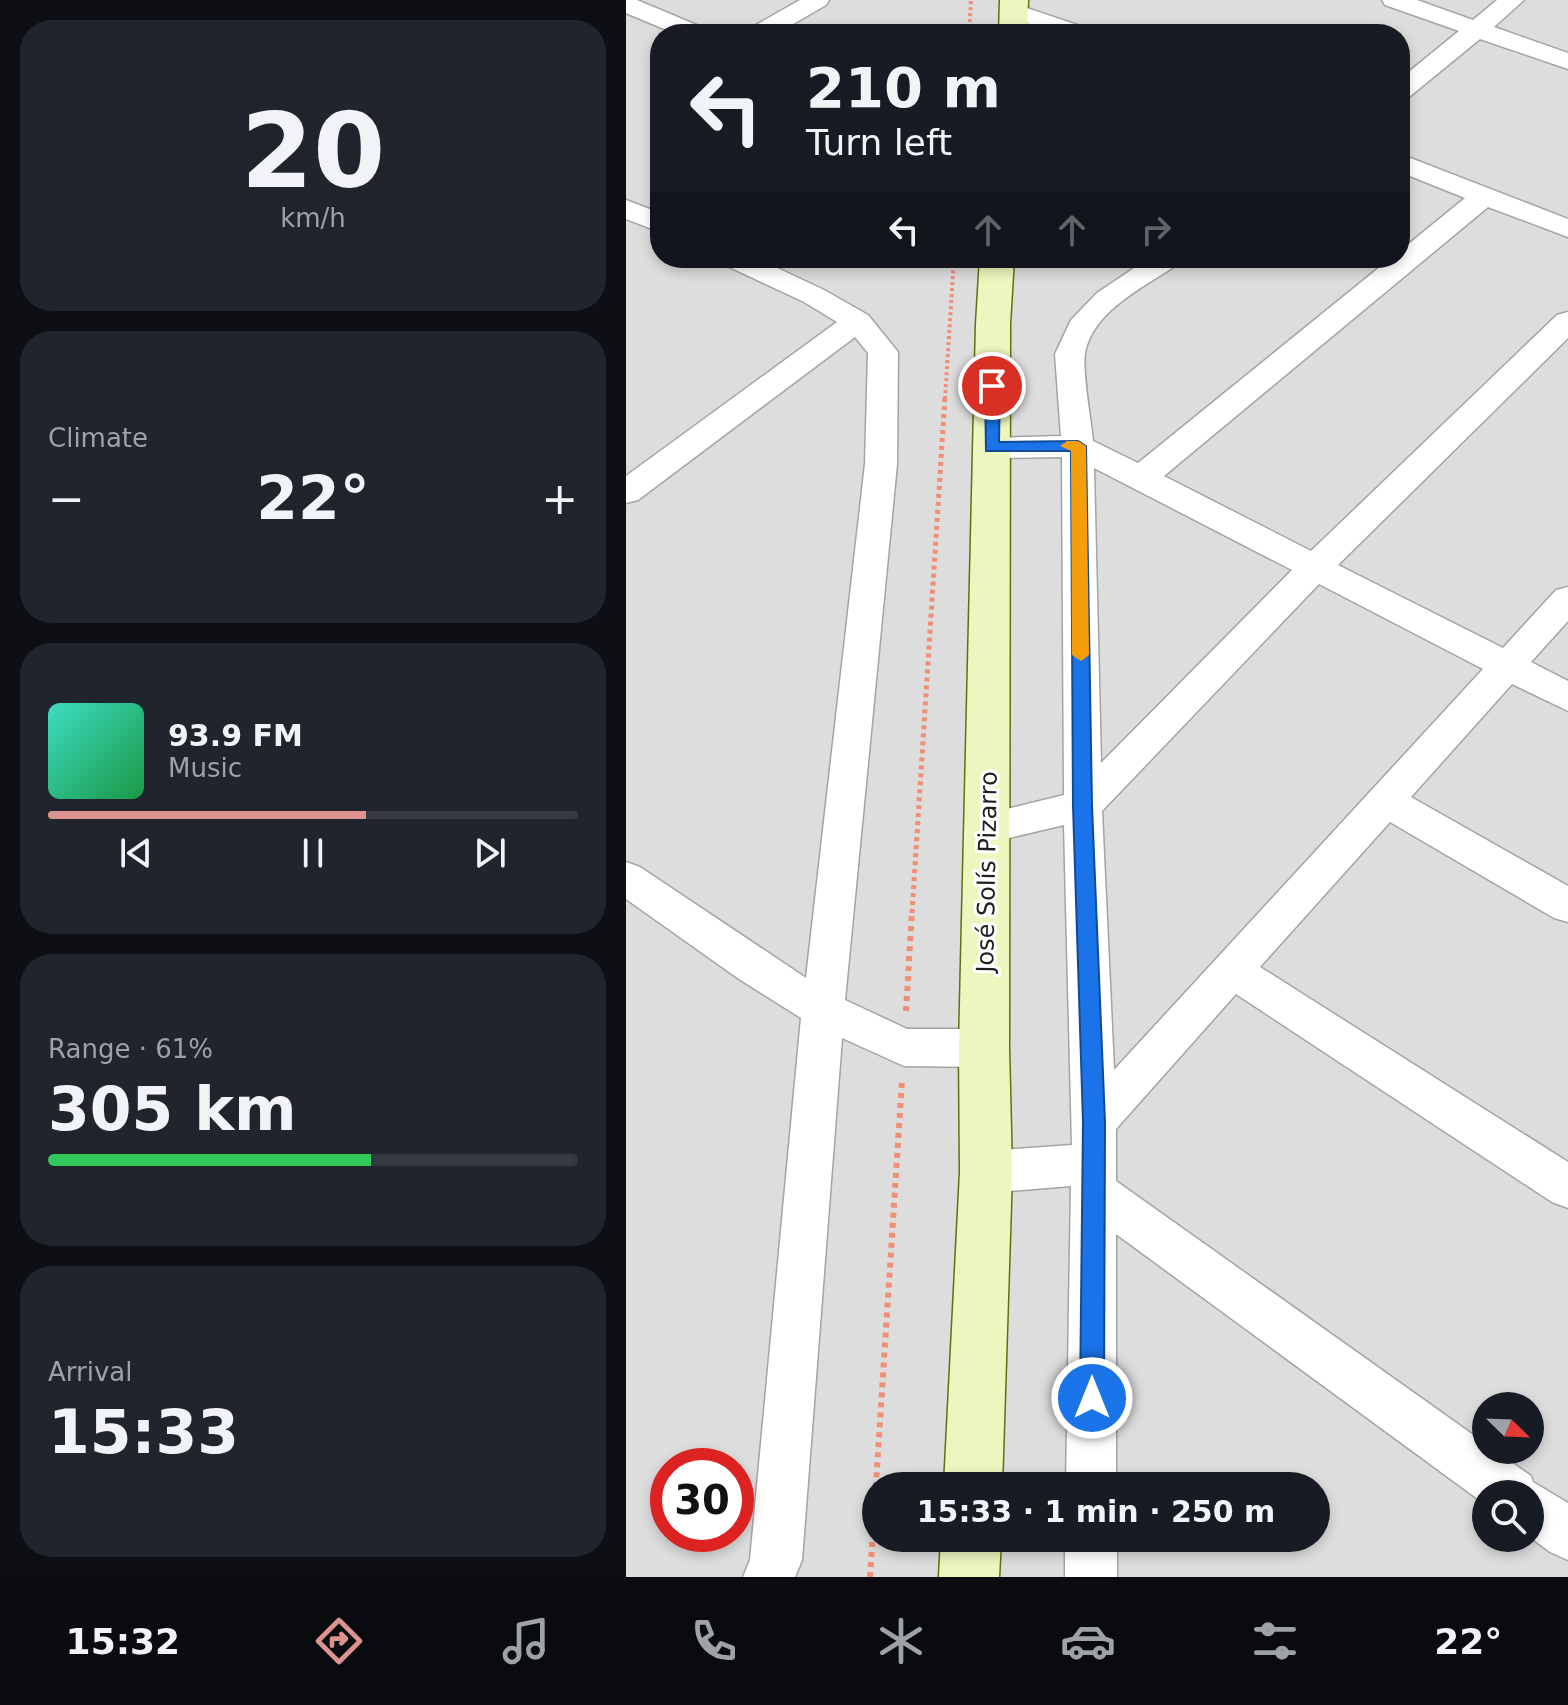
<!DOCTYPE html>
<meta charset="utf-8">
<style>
body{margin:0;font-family:"DejaVu Sans",sans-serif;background:#20242c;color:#f1f3f6;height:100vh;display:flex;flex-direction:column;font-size:30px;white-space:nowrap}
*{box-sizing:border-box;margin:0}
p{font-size:26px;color:#9ea1a6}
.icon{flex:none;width:44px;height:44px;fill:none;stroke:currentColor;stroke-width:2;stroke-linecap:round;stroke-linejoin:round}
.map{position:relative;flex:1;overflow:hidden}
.side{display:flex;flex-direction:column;gap:20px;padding:20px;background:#0d0f14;width:626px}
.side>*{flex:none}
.hud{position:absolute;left:24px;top:24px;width:760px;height:244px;border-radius:32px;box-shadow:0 4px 12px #0003;background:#171b24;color:#f1f3f6;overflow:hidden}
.needle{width:52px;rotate:113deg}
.tools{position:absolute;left:846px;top:1392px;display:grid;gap:16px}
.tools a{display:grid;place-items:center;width:72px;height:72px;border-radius:50%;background:#171b24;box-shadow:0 4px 12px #0003;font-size:40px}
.speed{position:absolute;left:24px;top:1448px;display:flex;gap:16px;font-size:40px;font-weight:700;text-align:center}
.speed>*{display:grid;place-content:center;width:104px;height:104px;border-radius:50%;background:#171b24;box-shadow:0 4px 12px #0003;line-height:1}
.speed .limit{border:12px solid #d22;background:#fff;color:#111}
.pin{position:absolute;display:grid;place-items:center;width:68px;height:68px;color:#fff;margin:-34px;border:4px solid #fff;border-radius:50%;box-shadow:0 2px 8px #0007}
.me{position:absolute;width:88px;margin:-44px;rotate:0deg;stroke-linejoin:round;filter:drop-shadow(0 0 6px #0008)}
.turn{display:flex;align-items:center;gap:28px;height:168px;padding:0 24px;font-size:36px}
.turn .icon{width:104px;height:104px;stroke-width:2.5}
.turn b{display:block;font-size:56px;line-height:68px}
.lanes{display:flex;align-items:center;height:76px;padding:0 24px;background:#0003;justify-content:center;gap:40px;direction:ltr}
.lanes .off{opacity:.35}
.big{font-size:60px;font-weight:800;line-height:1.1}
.side .widget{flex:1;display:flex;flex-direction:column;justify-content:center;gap:12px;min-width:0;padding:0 28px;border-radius:32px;background:#20242c}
.side .dial{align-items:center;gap:0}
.dial b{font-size:104px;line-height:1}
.song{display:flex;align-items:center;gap:24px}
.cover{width:96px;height:96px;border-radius:12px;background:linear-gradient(135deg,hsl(170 70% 55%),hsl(140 70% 35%))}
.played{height:8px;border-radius:4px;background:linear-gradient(90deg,#dc928e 60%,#363941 60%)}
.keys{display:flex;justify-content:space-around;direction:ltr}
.heat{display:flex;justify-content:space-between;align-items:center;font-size:44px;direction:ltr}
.charge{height:12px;border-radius:6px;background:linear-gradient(90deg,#34c759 61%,#363941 0)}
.trip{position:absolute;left:236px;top:1472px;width:468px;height:80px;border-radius:40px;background:#171b24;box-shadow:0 4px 12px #0003;font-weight:800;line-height:80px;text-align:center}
.menu{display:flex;height:128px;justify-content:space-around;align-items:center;background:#090b0e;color:#9ea1a6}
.menu .icon{width:56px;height:56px}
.menu .selected{color:#dc928e}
.menu b{font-size:36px;color:#f1f3f6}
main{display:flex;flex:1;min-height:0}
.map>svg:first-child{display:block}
.residential{fill:#dedddd;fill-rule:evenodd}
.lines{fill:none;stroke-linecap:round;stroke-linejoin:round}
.street-casing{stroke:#a4a4a4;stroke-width:3}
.secondary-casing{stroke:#5e710d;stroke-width:3}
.path-far2{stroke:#f18e77;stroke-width:4;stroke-dasharray:3 3;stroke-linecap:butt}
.path-far1{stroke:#f18e77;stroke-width:5;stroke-dasharray:4 4;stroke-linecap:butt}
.path{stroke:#f18e77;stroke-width:6;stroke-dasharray:5 5;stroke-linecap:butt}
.street{fill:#fff;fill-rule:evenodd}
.secondary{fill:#eef6bf;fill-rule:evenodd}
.route{fill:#1a73e8;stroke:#114b97;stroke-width:2}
.slow{fill:#f59e0b}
.labels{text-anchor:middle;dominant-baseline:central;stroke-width:6;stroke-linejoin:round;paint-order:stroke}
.street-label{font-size:24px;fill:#202020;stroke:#fff}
</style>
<main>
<section class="side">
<div class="widget dial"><b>20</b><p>km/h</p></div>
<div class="widget"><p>Climate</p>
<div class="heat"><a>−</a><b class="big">22°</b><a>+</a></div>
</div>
<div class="widget">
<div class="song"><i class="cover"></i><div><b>93.9 FM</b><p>Music</p></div></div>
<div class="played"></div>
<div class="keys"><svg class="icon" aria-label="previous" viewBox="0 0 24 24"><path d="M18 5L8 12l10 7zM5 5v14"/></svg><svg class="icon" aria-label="pause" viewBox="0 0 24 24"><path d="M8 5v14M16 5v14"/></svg><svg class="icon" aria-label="next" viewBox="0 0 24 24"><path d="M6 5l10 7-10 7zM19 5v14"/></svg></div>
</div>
<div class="widget"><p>Range · 61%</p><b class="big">305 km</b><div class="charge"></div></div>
<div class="widget"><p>Arrival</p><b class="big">15:33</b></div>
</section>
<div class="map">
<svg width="942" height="1577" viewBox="0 0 942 1577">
<rect width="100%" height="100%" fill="#f0eee7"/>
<!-- residential -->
<path class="residential" d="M0 0H942V1577H0ZM34 34H774V258H34ZM860 1406H904V1450H860ZM42 1466H110V1534H42ZM250 1486H690V1538H250ZM860 1494H904V1538H860Z"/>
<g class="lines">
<defs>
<g id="street">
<path d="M0 0H11L80 29 83 34H50L0 13Z"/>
<path d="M174 0H203L200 5 150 34H120L123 29Z"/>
<path d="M756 0H791L847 20 871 0H898L868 27 942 53V69L854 39 783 97 774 100V79L833 31 759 5Z"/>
<path d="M389 4 463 29 466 34H431L380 16 377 11 380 6Z"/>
<path d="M774 154 942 219V237L862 207 538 476 685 551 931 315 942 312V338L712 565 877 648 930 590 942 587V621L905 662 942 681V711L886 684 785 797 942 886V922L928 918 764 822 634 967 942 1162V1208L926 1202 610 994 490 1129V1181L860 1444V1450H868L905 1476 907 1482 942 1503V1560L924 1552 904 1537V1494H860V1505L490 1234V1486H440L445 1186 360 1193 344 1186 338 1172 344 1158 360 1151 446 1145 438 825 362 843 348 839 343 828 348 817 438 795 436 457 366 458 355 455 350 448 355 441 366 438 435 436 429 354 445 320 471 293 523 258H556L552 264C520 286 467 310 459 353 456 372 465 419 467 441L512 463 765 258H774V251L839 198 774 172ZM468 468 666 570 475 763ZM693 584 857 669 488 1070 476 811Z"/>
<path d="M0 200 34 213V232L0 219Z"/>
<path d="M93 258H130L198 290 242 315 272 352 271 464 219 1000 281 1029H358L373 1035 379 1048 373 1061 358 1067 278 1066 216 1038 176 1560 169 1577H117L124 1560 175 1018 113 979 0 899V862L14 867 180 978 239 464 242 353 229 337 12 500 0 503V476L211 322 178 302 97 264Z"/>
<rect x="439" y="1538" width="52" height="39"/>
</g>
<g id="secondary">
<path d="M374 0H402L401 34H373Z"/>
<path d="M354 258H388L384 324 383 1048 386 1172 376 1486H318L334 1172 333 1048 350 324Z"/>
<path d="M315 1538H375L373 1577H313Z"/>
</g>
</defs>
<!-- street casing -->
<use href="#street" class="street-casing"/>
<!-- secondary casing -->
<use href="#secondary" class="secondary-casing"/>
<!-- path-far2 -->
<g class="path-far2">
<path d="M343 34 345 0"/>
<path d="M319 399 328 258"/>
</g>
<!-- path-far1 -->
<path class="path-far1" d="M286 913 319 397"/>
<!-- path -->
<g class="path">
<path d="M280 1011 286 911"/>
<path d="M244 1577 276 1081"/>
</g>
<!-- street -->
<use href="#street" class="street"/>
<!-- secondary -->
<use href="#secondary" class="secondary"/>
</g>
<!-- route -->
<path class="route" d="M366 381 374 386 373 442 452 441 460 446 466 806 479 1122 478 1398 474 1406 466 1409 458 1406 454 1398 457 1122 447 806 445 451H360L359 386Z"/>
<!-- slow -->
<path class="slow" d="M441 441H452L460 446 463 655 455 661 446 655 445 451 434 446Z"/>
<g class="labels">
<!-- street labels -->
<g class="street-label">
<text transform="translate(361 872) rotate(-89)">José Solís Pizarro</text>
</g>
</g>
</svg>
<div class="tools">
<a><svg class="needle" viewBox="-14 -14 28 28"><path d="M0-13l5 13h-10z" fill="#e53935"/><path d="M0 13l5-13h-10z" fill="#9ea1a6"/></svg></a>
<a><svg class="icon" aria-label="search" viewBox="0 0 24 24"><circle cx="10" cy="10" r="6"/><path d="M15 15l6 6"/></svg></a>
</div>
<div class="speed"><div class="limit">30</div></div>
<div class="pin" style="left:366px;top:386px;background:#d93025"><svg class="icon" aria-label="arrive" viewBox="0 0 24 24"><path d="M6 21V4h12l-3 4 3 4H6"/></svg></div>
<svg class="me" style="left:466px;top:1398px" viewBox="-20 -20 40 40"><circle r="17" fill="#1a73e8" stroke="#fff" stroke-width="3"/><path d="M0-11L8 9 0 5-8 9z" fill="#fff"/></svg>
<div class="trip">15:33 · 1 min · 250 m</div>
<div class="hud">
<div class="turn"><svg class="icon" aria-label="left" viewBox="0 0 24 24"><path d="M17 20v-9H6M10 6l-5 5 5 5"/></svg><div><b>210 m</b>Turn left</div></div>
<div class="lanes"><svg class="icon" aria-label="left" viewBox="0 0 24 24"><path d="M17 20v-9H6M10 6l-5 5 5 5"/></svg><svg class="icon off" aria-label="ahead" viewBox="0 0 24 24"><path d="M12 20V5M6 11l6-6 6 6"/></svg><svg class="icon off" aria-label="ahead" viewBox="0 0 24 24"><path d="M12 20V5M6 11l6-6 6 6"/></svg><svg class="icon off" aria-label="right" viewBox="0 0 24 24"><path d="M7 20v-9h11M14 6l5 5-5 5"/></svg></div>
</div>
</div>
</main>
<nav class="menu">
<b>15:32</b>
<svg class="icon selected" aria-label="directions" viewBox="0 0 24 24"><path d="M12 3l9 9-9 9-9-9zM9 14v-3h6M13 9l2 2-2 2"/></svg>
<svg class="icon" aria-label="music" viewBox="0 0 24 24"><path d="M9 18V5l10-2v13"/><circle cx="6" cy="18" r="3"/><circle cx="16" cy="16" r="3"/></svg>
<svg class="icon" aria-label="phone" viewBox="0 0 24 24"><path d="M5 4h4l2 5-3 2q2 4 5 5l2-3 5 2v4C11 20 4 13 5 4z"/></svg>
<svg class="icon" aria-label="climate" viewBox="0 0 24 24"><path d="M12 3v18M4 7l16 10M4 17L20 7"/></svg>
<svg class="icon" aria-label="car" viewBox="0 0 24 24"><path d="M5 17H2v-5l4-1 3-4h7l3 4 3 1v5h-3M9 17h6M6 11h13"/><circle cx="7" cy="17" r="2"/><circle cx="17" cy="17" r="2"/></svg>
<svg class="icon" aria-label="filters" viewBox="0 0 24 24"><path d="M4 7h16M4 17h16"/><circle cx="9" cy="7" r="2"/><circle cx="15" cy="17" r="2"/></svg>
<b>22°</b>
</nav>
